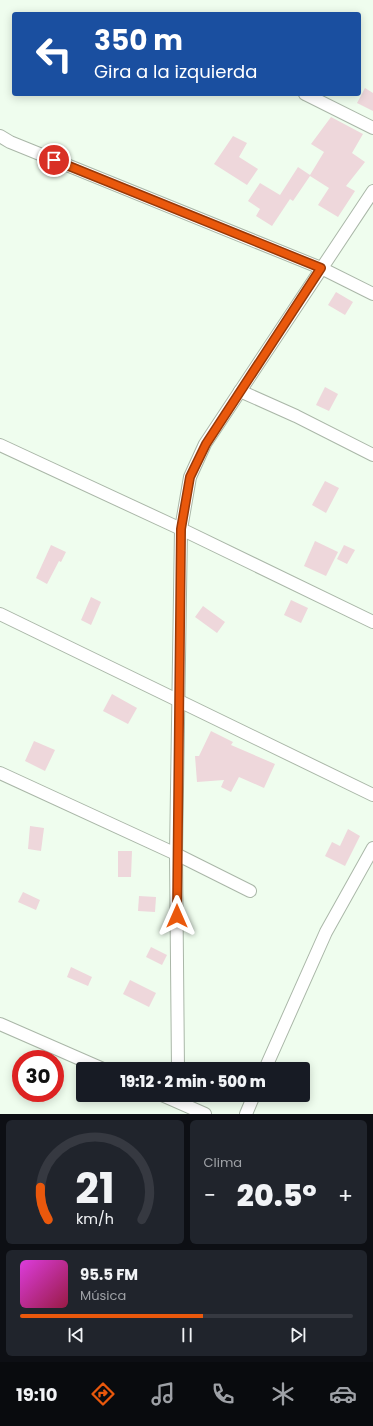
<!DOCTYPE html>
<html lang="es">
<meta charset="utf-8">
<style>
body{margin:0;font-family:Poppins,sans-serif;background:#20242c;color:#f1f3f6;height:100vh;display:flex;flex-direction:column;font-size:15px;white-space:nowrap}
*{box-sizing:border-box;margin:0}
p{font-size:13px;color:#9ea1a6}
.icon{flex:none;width:22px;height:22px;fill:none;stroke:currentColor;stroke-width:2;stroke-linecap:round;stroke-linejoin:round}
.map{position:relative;height:1114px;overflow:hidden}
.side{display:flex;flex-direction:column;gap:6px;padding:6px;background:#0d0f14;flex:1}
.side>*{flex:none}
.banner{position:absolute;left:12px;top:12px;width:349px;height:84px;border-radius:4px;box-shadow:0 2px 10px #0003;background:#1a4fa0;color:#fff;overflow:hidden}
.speed{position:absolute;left:12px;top:1050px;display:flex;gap:8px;font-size:20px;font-weight:700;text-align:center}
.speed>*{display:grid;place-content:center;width:52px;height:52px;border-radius:50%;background:#171b24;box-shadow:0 2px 10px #0003;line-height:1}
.speed .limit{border:6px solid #d22;background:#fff;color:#111}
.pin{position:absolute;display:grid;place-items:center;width:34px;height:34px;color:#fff;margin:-17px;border:2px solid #fff;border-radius:50%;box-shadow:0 1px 4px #0007}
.me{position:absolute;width:44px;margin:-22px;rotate:0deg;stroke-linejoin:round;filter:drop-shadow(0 0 3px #0008)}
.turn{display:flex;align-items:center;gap:14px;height:84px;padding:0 16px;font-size:18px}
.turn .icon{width:52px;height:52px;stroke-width:2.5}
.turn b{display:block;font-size:28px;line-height:34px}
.big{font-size:30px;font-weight:800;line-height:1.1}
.side .tile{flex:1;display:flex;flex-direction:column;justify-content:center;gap:6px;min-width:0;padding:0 14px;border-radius:6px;background:#20242c}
.side .dial{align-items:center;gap:0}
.dial svg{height:104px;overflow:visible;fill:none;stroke:#363941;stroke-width:7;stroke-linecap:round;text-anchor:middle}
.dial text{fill:#f1f3f6;stroke:none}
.song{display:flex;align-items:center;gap:12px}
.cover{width:48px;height:48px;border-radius:6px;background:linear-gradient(135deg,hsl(300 70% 55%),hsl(340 70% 35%))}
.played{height:4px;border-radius:2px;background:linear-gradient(90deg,#ea580c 55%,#363941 55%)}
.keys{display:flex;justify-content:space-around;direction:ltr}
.heat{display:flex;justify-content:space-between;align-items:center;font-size:22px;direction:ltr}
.side .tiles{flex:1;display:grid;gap:6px;grid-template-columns:1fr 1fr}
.tile:last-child{grid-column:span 2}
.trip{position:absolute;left:76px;top:1062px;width:234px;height:40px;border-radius:4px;background:#171b24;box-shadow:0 2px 10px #0003;font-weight:800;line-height:40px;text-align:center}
.dock{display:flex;height:64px;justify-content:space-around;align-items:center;background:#090b0e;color:#9ea1a6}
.dock .icon{width:28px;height:28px}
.dock .on{color:#ea580c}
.dock b{font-size:18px;color:#f1f3f6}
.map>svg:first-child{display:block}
.building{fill:#eed7db}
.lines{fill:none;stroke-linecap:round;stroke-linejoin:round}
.minor-casing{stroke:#aab7a8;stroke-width:14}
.minor{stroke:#fff;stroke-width:12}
.route-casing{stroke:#983908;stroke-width:10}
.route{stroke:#ea580c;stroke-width:7}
</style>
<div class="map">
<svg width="373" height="1114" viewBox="0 0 373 1114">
<rect width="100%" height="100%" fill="#effdee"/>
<!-- building -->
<g class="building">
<path d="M365 88 373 93V111L357 103Z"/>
<path d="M331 117 363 134 352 153 365 162 346 186 355 191 338 217 318 205 329 188 310 176 293 201 290 199 272 226 256 216 260 209 248 201 260 183 280 195 298 167 310 175 324 152 311 144Z"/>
<path d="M233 136 247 143 239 157 258 169 247 185 214 164Z"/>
<path d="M336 292 353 302 345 315 328 305Z"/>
<path d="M325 387 338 394 329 411 316 405Z"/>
<path d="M325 481 339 488 326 513 312 505Z"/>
<path d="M315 541 338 552 326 576 304 566Z"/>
<path d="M51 545 66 552 61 562 59 561 47 584 36 578Z"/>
<path d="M344 545 355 550 347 564 337 559Z"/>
<path d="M91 597 101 602 91 625 81 620Z"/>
<path d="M291 600 308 608 301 623 284 615Z"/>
<path d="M203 606 225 622 217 633 195 617Z"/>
<path d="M112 694 137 708 128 724 103 711Z"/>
<path d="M211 731 233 742 231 745 275 764 264 788 239 777 231 792 221 787 224 780 197 782 195 756H199Z"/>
<path d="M34 741 55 750 45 771 25 761Z"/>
<path d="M30 826 44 828 41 851 28 849Z"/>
<path d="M348 829 360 836 345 866 325 856 332 842 340 846Z"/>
<path d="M118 851H132L131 877H118Z"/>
<path d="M23 892 40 900 36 910 18 902Z"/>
<path d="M139 896 156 897 155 912 138 911Z"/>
<path d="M151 947 167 955 162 965 146 957Z"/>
<path d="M71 967 92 977 88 986 67 977Z"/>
<path d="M130 980 156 993 149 1007 123 994Z"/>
</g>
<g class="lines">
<defs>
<g id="minor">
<path d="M305 94 373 128"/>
<path d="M0 136 10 142 321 268 373 294"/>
<path d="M240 391 296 416 373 455"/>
<path d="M0 445 181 529 373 622"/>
<path d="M0 614 373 795"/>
<path d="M0 773 176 854 250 891"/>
<path d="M0 1024 103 1069"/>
<path d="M178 1069 176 854 181 529 190 477 205 444 373 191"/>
<path d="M265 1069 326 932 373 848"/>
<path d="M162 1095 205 1114"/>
<path d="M246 1114 254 1095"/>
</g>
</defs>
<!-- minor casing -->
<use href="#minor" class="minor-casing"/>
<!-- minor -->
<use href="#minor" class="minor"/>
</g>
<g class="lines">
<defs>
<path id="route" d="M54 160 321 268 206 444 190 477 181 529 177 916"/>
</defs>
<!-- route casing -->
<use href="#route" class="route-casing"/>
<!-- route -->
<use href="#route" class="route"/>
</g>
</svg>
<div class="speed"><div class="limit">30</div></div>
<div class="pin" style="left:54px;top:160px;background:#d93025"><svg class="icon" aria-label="arrive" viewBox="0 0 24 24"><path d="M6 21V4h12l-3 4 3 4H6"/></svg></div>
<svg class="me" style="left:177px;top:916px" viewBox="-20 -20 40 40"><path d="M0-17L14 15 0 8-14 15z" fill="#ea580c" stroke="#fff" stroke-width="4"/></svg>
<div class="trip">19:12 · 2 min · 500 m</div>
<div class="banner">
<div class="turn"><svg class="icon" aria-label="left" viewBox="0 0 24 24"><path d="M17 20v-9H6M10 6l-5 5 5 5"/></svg><div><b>350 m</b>Gira a la izquierda</div></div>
</div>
</div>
<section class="side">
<div class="tiles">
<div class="tile dial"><svg viewBox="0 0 100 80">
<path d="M14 69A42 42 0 1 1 86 69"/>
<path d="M14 69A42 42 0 0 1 8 44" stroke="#ea580c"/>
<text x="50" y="56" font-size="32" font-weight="700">21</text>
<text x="50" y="72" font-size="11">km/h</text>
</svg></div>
<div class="tile"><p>Clima</p>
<div class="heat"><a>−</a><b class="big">20.5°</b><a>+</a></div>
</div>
<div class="tile">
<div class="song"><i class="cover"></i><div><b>95.5 FM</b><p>Música</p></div></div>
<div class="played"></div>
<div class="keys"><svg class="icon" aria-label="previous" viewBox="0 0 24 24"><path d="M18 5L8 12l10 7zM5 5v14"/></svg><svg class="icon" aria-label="pause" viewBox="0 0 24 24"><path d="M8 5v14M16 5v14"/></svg><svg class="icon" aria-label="next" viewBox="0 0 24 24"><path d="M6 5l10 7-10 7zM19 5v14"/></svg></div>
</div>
</div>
</section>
<nav class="dock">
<b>19:10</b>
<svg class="icon on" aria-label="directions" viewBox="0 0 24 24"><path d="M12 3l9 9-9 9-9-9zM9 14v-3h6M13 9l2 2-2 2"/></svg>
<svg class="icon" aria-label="music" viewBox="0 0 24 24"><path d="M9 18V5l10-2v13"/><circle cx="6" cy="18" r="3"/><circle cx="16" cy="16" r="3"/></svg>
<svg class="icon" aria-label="phone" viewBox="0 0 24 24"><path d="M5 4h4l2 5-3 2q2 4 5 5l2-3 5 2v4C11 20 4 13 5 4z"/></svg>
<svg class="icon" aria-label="climate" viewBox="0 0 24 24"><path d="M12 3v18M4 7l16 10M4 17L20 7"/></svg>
<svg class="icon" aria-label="car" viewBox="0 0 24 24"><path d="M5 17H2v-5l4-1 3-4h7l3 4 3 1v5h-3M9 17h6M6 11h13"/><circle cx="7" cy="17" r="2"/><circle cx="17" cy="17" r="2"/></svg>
</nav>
